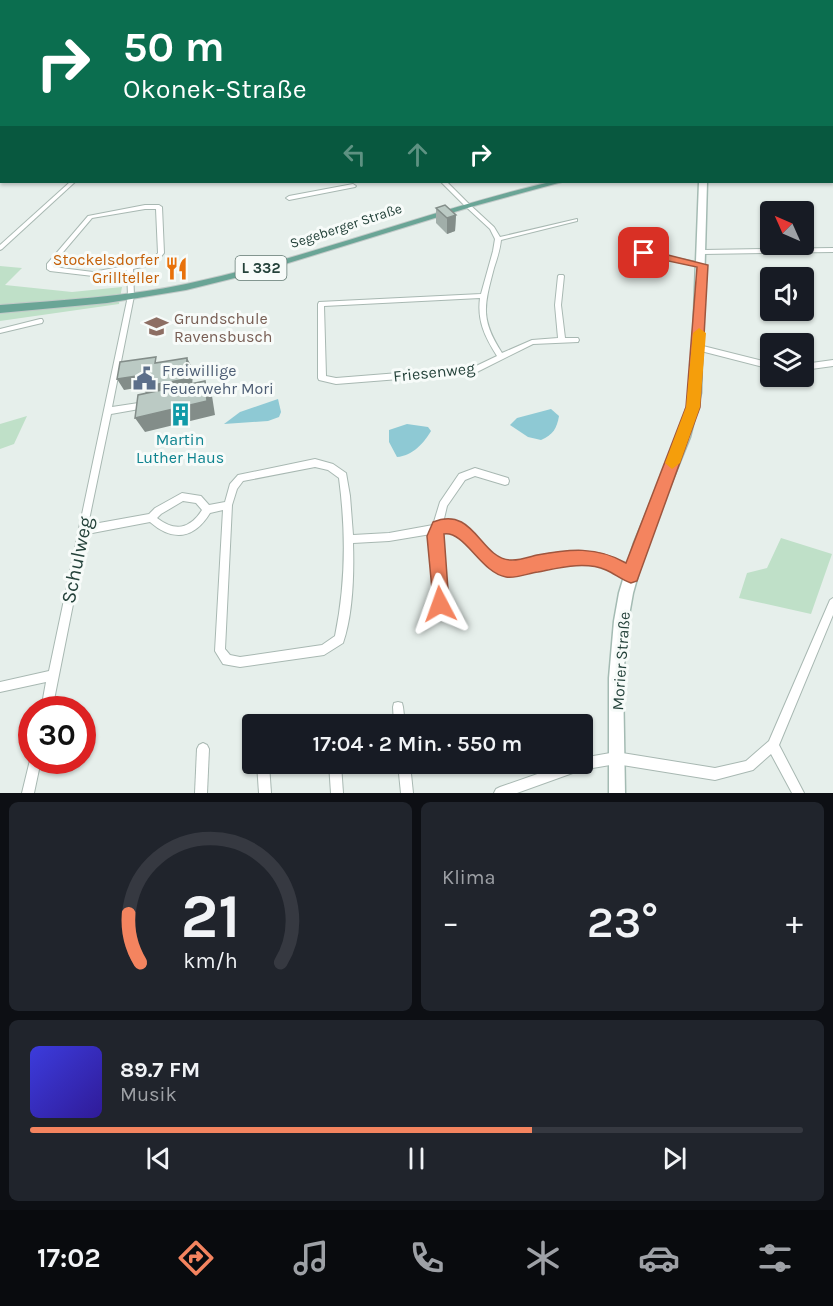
<!DOCTYPE html>
<html lang="de">
<meta charset="utf-8">
<style>
body{margin:0;font-family:Karla,sans-serif;background:#20242c;color:#f1f3f6;height:100vh;display:flex;flex-direction:column;font-size:22px;white-space:nowrap}
*{box-sizing:border-box;margin:0}
p{font-size:20px;color:#9ea1a6}
.icon{flex:none;width:33px;height:33px;fill:none;stroke:currentColor;stroke-width:2;stroke-linecap:round;stroke-linejoin:round}
.map{position:relative;height:793px;overflow:hidden}
.sheet{display:flex;flex-direction:column;gap:9px;padding:9px;background:#0d0f14;flex:1}
.sheet>*{flex:none}
.banner{position:absolute;left:0px;top:0px;width:834px;height:183px;box-shadow:0 2px 4px #0004;background:#0b6e4f;color:#fff;overflow:hidden}
.needle{width:39px;rotate:315deg}
.fabs{position:absolute;left:760px;top:201px;display:grid;gap:12px}
.fabs a{display:grid;place-items:center;width:54px;height:54px;border-radius:6px;background:#171b24;box-shadow:0 2px 4px #0004;font-size:30px}
.speed{position:absolute;left:18px;top:696px;display:flex;gap:12px;font-size:30px;font-weight:700;text-align:center}
.speed>*{display:grid;place-content:center;width:78px;height:78px;border-radius:50%;background:#171b24;box-shadow:0 2px 4px #0004;line-height:1}
.speed .limit{border:9px solid #d22;background:#fff;color:#111}
.pin{position:absolute;display:grid;place-items:center;width:51px;height:51px;color:#fff;margin:-26px;border-radius:12px;box-shadow:0 3px 9px #0006}
.me{position:absolute;width:66px;margin:-33px;rotate:356deg;stroke-linejoin:round;filter:drop-shadow(0 0 4px #0008)}
.turn{display:flex;align-items:center;gap:21px;height:126px;padding:0 24px;font-size:27px}
.turn .icon{width:78px;height:78px;stroke-width:2.5}
.turn b{display:block;font-size:42px;line-height:51px}
.lanes{display:flex;align-items:center;height:57px;padding:0 24px;background:#0003;justify-content:center;gap:30px;direction:ltr}
.lanes .off{opacity:.35}
.big{font-size:45px;font-weight:600;line-height:1.1}
.sheet .card{flex:1;display:flex;flex-direction:column;justify-content:center;gap:9px;min-width:0;padding:0 21px;border-radius:9px;background:#20242c}
.sheet .dial{align-items:center;gap:0}
.dial svg{height:156px;overflow:visible;fill:none;stroke:#363941;stroke-width:7;stroke-linecap:round;text-anchor:middle}
.dial text{fill:#f1f3f6;stroke:none}
.song{display:flex;align-items:center;gap:18px}
.cover{width:72px;height:72px;border-radius:9px;background:linear-gradient(135deg,hsl(240 70% 55%),hsl(250 70% 35%))}
.played{height:6px;border-radius:3px;background:linear-gradient(90deg,#f4845f 65%,#363941 65%)}
.keys{display:flex;justify-content:space-around;direction:ltr}
.heat{display:flex;justify-content:space-between;align-items:center;font-size:33px;direction:ltr}
.sheet .tiles{flex:1;display:grid;gap:9px;grid-template-columns:1fr 1fr}
.card:last-child{grid-column:span 2}
.trip{position:absolute;left:242px;top:714px;width:351px;height:60px;border-radius:6px;background:#171b24;box-shadow:0 2px 4px #0004;font-weight:600;line-height:60px;text-align:center}
.tabs{display:flex;height:96px;justify-content:space-around;align-items:center;background:#090b0e;color:#9ea1a6}
.tabs .icon{width:42px;height:42px}
.tabs .active{color:#f4845f}
.tabs b{font-size:27px;color:#f1f3f6}
.map>svg:first-child{display:block}
.green{fill:#bfe0c8}
.water{fill:#8ec9d4}
.lines{fill:none;stroke-linecap:round;stroke-linejoin:round}
.stream{stroke:#8ec9d4;stroke-width:1.5}
.minor-casing{stroke:#a8b8b2;stroke-width:2}
.tertiary-casing{stroke:#a8b8b2;stroke-width:2}
.secondary-casing{stroke:#a4bbb3;stroke-width:3}
.primary-casing{stroke:#c2cac8;stroke-width:2}
.minor{fill:#fff;fill-rule:evenodd}
.tertiary{fill:#fff;fill-rule:evenodd}
.secondary{fill:#fff;fill-rule:evenodd}
.primary{fill:#6aa596;fill-rule:evenodd}
.wall{fill:#a1aea9}
.shaded-wall{fill:#838d89}
.building{fill:#bbcac4;stroke:#838d89;stroke-width:1.5}
.route{fill:#f4845f;stroke:#9f563e;stroke-width:1.5}
.slow{fill:#f59e0b}
.labels{text-anchor:middle;dominant-baseline:central;stroke-width:6;stroke-linejoin:round;paint-order:stroke}
.far-street-label{font-size:14px;fill:#24423a;stroke:#f7fbf9}
.shield{fill:#f7fbf9;stroke:#637a73;stroke-width:1.5}
.shield-label{font-size:15px;font-weight:bold;fill:#24423a}
.food-label{font-size:16px;fill:#c56008;stroke:#f7fbf9;text-anchor:end}
.education-label{font-size:16px;fill:#785e54;stroke:#f7fbf9;text-anchor:start}
.service-label{font-size:16px;fill:#4e5e75;stroke:#f7fbf9;text-anchor:start}
.street-label{font-size:16px;fill:#24423a;stroke:#f7fbf9}
.culture-label{font-size:16px;fill:#0d838f;stroke:#f7fbf9}
.near-street-label{font-size:20px;fill:#24423a;stroke:#f7fbf9}
</style>
<div class="map">
<svg width="833" height="793" viewBox="0 0 833 793">
<rect width="100%" height="100%" fill="#e6efeb"/>
<!-- green -->
<g class="green">
<path d="M0 266 22 268 5 285 72 292 122 287 119 304 0 321Z"/>
<path d="M27 416 14 444 0 449V424Z"/>
<path d="M781 538 832 554 811 614 739 598 747 573 767 568Z"/>
</g>
<!-- water -->
<g class="water">
<path d="M278 399 281 412 279 417 268 421 224 424 240 412Z"/>
<path d="M551 409 559 416C557 428 553 435 541 440L528 437 510 425 517 418Z"/>
<path d="M407 424 428 427 431 431C424 443 412 456 397 457L389 442V430Z"/>
</g>
<g class="lines">
<!-- stream -->
<path class="stream" d="M530 0 534 2"/>
<defs>
<g id="minor">
<path d="M75 0H79L77 2H74Z"/>
<path d="M203 0H208L205 2H200Z"/>
<path d="M255 0 263 2H258Z"/>
<path d="M374 0H378L376 2H373Z"/>
<path d="M417 0H421L419 2H416Z"/>
<path d="M491 0H495L493 2H490Z"/>
<rect x="832" y="19" width="1" height="2"/>
<rect x="832" y="53" width="1" height="2"/>
<path d="M2 58V61H0V59Z"/>
<rect x="832" y="64" width="1" height="3"/>
<rect x="832" y="80" width="1" height="2"/>
<rect x="0" y="91" width="2" height="2"/>
<rect x="0" y="102" width="2" height="3"/>
<rect x="0" y="140" width="2" height="4"/>
<path d="M70 182H75L2 249 0 250V245Z"/>
<path d="M353 184 356 186 355 187 289 200 286 198 289 196Z"/>
<path d="M464 203H468L494 227 500 237 577 219V221L501 240C500 250 497 259 494 268 484 306 480 319 502 353L532 340 558 338 555 305 558 276 559 275H563L564 276 561 305 565 338H578L579 340 578 342 533 344 475 373 336 384 319 380 318 378V304L319 302 481 294 493 251 495 239 490 229 464 205ZM480 298C477 321 485 337 497 356L474 367 336 378 326 376 324 306Z"/>
<path d="M145 205H159L162 207 164 253 155 264 133 269 134 296 112 407 145 402 148 403 149 405 148 407 145 408 111 414 88 525 149 514 155 508 182 493 201 496 209 505 225 502 230 484 238 475 315 459 333 464 346 473 350 496 353 535 389 533 433 525 440 502 459 474 475 468 508 478 509 481 508 484 505 485 475 476 465 480 447 506 443 523C471 518 482 555 506 563 513 566 526 561 533 560 559 555 585 548 610 558 619 561 627 567 634 572L636 575 634 578 631 580 607 566 589 562H575L507 574 483 560 465 538 449 530 441 532 440 536 445 605 443 608 440 610 437 608 435 605 431 534 389 541 353 543C354 573 353 614 343 643L324 655 240 667 223 664 215 651 223 510 210 513C194 539 173 542 150 522L87 534 52 710H41L46 682 0 692V682L49 671 128 296 127 270 93 276 50 271 47 269V264L88 216ZM145 209H156L158 253 151 261 93 272 53 267V264L92 218ZM315 467 328 470 339 478C346 531 346 583 335 636L322 645 240 657 230 655 225 649 232 505 237 489 243 481ZM183 501 196 503 202 510C190 529 175 532 157 518L161 514Z"/>
<path d="M634 234 637 236V246L646 252 702 263 705 265 702 267 642 254 631 247V236Z"/>
<path d="M833 248V252L703 254 700 252 703 250Z"/>
<path d="M40 319H42L43 321 42 323 0 333V329Z"/>
<path d="M699 345 771 363V369L697 350 696 348 697 346Z"/>
<path d="M833 360V366L804 370V364Z"/>
<path d="M833 598V615L779 745 804 793H792L771 754 753 770 715 780 616 764 581 770 517 793H494L496 789 500 787 566 764H582V758L616 752 715 768 746 761 769 741 830 600Z"/>
<path d="M398 702 402 703 403 707 405 724H394L393 707 394 703Z"/>
<path d="M203 743 207 745 209 749 207 793H195L197 749 199 745Z"/>
<path d="M31 756 32 760H41L34 793H22Z"/>
<path d="M257 764H269L271 793H259Z"/>
<path d="M329 764H341L343 793H331Z"/>
<path d="M398 764H410L413 793H401Z"/>
</g>
<path id="tertiary" d="M441 182H447L468 203V205H464Z"/>
<g id="secondary">
<path d="M363 0 370 2H364Z"/>
<path d="M699 182H707L701 393 690 437 647 543 633 593 628 621 623 678 625 793H609V678L614 621 619 593 634 543 678 437 691 393Z"/>
</g>
<g id="primary">
<rect x="832" y="125" width="1" height="4"/>
<path d="M550 182H562L474 206 259 272 186 290 107 303 0 313V305C62 300 125 297 186 284 309 258 427 211 550 182Z"/>
</g>
</defs>
<!-- minor casing -->
<use href="#minor" class="minor-casing"/>
<!-- tertiary casing -->
<use href="#tertiary" class="tertiary-casing"/>
<!-- secondary casing -->
<use href="#secondary" class="secondary-casing"/>
<!-- primary casing -->
<use href="#primary" class="primary-casing"/>
<!-- minor -->
<use href="#minor" class="minor"/>
<!-- tertiary -->
<use href="#tertiary" class="tertiary"/>
<!-- secondary -->
<use href="#secondary" class="secondary"/>
<!-- primary -->
<use href="#primary" class="primary"/>
</g>
<!-- wall -->
<path class="wall" d="M436 208 456 215 455 231 447 234 436 223Z"/>
<!-- shaded-wall -->
<g class="shaded-wall">
<path d="M456 215 455 231 447 234V218Z"/>
<path d="M187 358 193 369 192 390 149 398 142 387 124 390 117 379Z"/>
<path d="M205 381 212 396 215 415 145 432 135 418Z"/>
</g>
<!-- building -->
<g class="building">
<path d="M445 205 456 215 447 218 436 208Z"/>
<path d="M156 357 155 363 187 358 186 379 142 387 144 375 117 379 120 362Z"/>
<path d="M205 381 207 401 135 418 138 395Z"/>
</g>
<!-- route -->
<path class="route" d="M644 249 708 265 700 407 637 581 631 583C622 580 615 574 606 570 585 561 559 568 538 572 529 573 515 579 506 577 481 573 465 531 444 534L449 604 447 611 440 613 434 611 427 536 433 522C474 505 480 558 510 560 518 561 529 557 537 555 569 549 597 546 626 563L686 407 697 267 640 255V250Z"/>
<!-- slow -->
<path class="slow" d="M699 328 706 333 700 407 680 463 672 469 665 463 686 407 693 333Z"/>
<!-- icons -->
<defs>
<symbol id="restaurant-bare" viewBox="-9 -9 18 18"><path d="M-5-6h1v4h1v-4h1v4h1v-4h1v5L-1.5 .5V6h-2V.5L-5-1ZM5-6V6H3V1.5H1.5Q1.5-4 5-6Z" fill="#e8710a" stroke="#f7fbf9" stroke-width="2.5" paint-order="stroke"/></symbol>
<symbol id="school-bare" viewBox="-9 -9 18 18"><path d="M0-5L7-2L0 1L-7-2ZM-4 1L0 2.5L4 1V4Q0 6-4 4Z" fill="#8d6e63" stroke="#f7fbf9" stroke-width="2.5" paint-order="stroke"/></symbol>
<symbol id="civic-bare" viewBox="-9 -9 18 18"><path d="M-.6-6.5H3V-4.5H.6V-3L4-1V1h2V6H-6V1h2V-1L-.6-3ZM-1.2 2.5V6h2.4V2.5Z" fill="#5c6f8a" stroke="#f7fbf9" stroke-width="2.5" paint-order="stroke"/></symbol>
<symbol id="building-bare" viewBox="-9 -9 18 18"><path d="M-4-6H4V6H1V3H-1V6H-4ZM-2.5-4.3h1.7v1.8h-1.7ZM.8-4.3h1.7v1.8H.8ZM-2.5-1h1.7V.8h-1.7ZM.8-1h1.7V.8H.8Z" fill="#0f9aa8" stroke="#f7fbf9" stroke-width="2.5" paint-order="stroke"/></symbol>
</defs>
<g fill-rule="evenodd">
<use href="#restaurant-bare" x="160" y="252" width="33" height="33"/>
<use href="#school-bare" x="140" y="310" width="33" height="33"/>
<use href="#civic-bare" x="128" y="362" width="33" height="33"/>
<use href="#building-bare" x="164" y="398" width="33" height="33"/>
</g>
<g class="labels">
<!-- far-street labels -->
<g class="far-street-label">
<text transform="translate(346 226) rotate(-18)">Segeberger Straße</text>
</g>
<!-- shield labels -->
<rect class="shield" x="235.5" y="256" width="51" height="24" rx="4.5"/>
<g class="shield-label">
<text x="261" y="268">L 332</text>
</g>
<!-- food labels -->
<g class="food-label">
<text x="159" y="259">Stockelsdorfer<tspan x="159" dy="18">Grillteller</tspan></text>
</g>
<!-- education labels -->
<g class="education-label">
<text x="174" y="318">Grundschule<tspan x="174" dy="18">Ravensbusch</tspan></text>
</g>
<!-- service labels -->
<g class="service-label">
<text x="162" y="370">Freiwillige<tspan x="162" dy="18">Feuerwehr Mori</tspan></text>
</g>
<!-- street labels -->
<g class="street-label">
<text transform="translate(434 372) rotate(-6)">Friesenweg</text>
<text transform="translate(621 661) rotate(-86)">Morier Straße</text>
</g>
<!-- culture labels -->
<g class="culture-label">
<text x="180" y="439">Martin<tspan x="180" dy="18">Luther Haus</tspan></text>
</g>
<!-- near-street labels -->
<g class="near-street-label">
<text transform="translate(77 560) rotate(-78)">Schulweg</text>
</g>
</g>
</svg>
<div class="fabs">
<a><svg class="needle" viewBox="-14 -14 28 28"><path d="M0-13l5 13h-10z" fill="#e53935"/><path d="M0 13l5-13h-10z" fill="#9ea1a6"/></svg></a>
<a><svg class="icon" aria-label="sound" viewBox="0 0 24 24"><path d="M4 9h4l5-4v14l-5-4H4zM17 9q2 3 0 6"/></svg></a>
<a><svg class="icon" aria-label="layers" viewBox="0 0 24 24"><path d="M12 4l9 5-9 5-9-5zM3 14l9 5 9-5"/></svg></a>
</div>
<div class="speed"><div class="limit">30</div></div>
<div class="pin" style="left:644px;top:253px;background:#d93025"><svg class="icon" aria-label="arrive" viewBox="0 0 24 24"><path d="M6 21V4h12l-3 4 3 4H6"/></svg></div>
<svg class="me" style="left:440px;top:604px" viewBox="-20 -20 40 40"><path d="M0-17L14 15 0 8-14 15z" fill="#f4845f" stroke="#fff" stroke-width="4"/></svg>
<div class="trip">17:04 · 2 Min. · 550 m</div>
<div class="banner">
<div class="turn"><svg class="icon" aria-label="right" viewBox="0 0 24 24"><path d="M7 20v-9h11M14 6l5 5-5 5"/></svg><div><b>50 m</b>Okonek-Straße</div></div>
<div class="lanes"><svg class="icon off" aria-label="left" viewBox="0 0 24 24"><path d="M17 20v-9H6M10 6l-5 5 5 5"/></svg><svg class="icon off" aria-label="ahead" viewBox="0 0 24 24"><path d="M12 20V5M6 11l6-6 6 6"/></svg><svg class="icon" aria-label="right" viewBox="0 0 24 24"><path d="M7 20v-9h11M14 6l5 5-5 5"/></svg></div>
</div>
</div>
<section class="sheet">
<div class="tiles">
<div class="card dial"><svg viewBox="0 0 100 80">
<path d="M14 69A42 42 0 1 1 86 69"/>
<path d="M14 69A42 42 0 0 1 8 44" stroke="#f4845f"/>
<text x="50" y="56" font-size="32" font-weight="700">21</text>
<text x="50" y="72" font-size="11">km/h</text>
</svg></div>
<div class="card"><p>Klima</p>
<div class="heat"><a>−</a><b class="big">23°</b><a>+</a></div>
</div>
<div class="card">
<div class="song"><i class="cover"></i><div><b>89.7 FM</b><p>Musik</p></div></div>
<div class="played"></div>
<div class="keys"><svg class="icon" aria-label="previous" viewBox="0 0 24 24"><path d="M18 5L8 12l10 7zM5 5v14"/></svg><svg class="icon" aria-label="pause" viewBox="0 0 24 24"><path d="M8 5v14M16 5v14"/></svg><svg class="icon" aria-label="next" viewBox="0 0 24 24"><path d="M6 5l10 7-10 7zM19 5v14"/></svg></div>
</div>
</div>
</section>
<nav class="tabs">
<b>17:02</b>
<svg class="icon active" aria-label="directions" viewBox="0 0 24 24"><path d="M12 3l9 9-9 9-9-9zM9 14v-3h6M13 9l2 2-2 2"/></svg>
<svg class="icon" aria-label="music" viewBox="0 0 24 24"><path d="M9 18V5l10-2v13"/><circle cx="6" cy="18" r="3"/><circle cx="16" cy="16" r="3"/></svg>
<svg class="icon" aria-label="phone" viewBox="0 0 24 24"><path d="M5 4h4l2 5-3 2q2 4 5 5l2-3 5 2v4C11 20 4 13 5 4z"/></svg>
<svg class="icon" aria-label="climate" viewBox="0 0 24 24"><path d="M12 3v18M4 7l16 10M4 17L20 7"/></svg>
<svg class="icon" aria-label="car" viewBox="0 0 24 24"><path d="M5 17H2v-5l4-1 3-4h7l3 4 3 1v5h-3M9 17h6M6 11h13"/><circle cx="7" cy="17" r="2"/><circle cx="17" cy="17" r="2"/></svg>
<svg class="icon" aria-label="filters" viewBox="0 0 24 24"><path d="M4 7h16M4 17h16"/><circle cx="9" cy="7" r="2"/><circle cx="15" cy="17" r="2"/></svg>
</nav>
